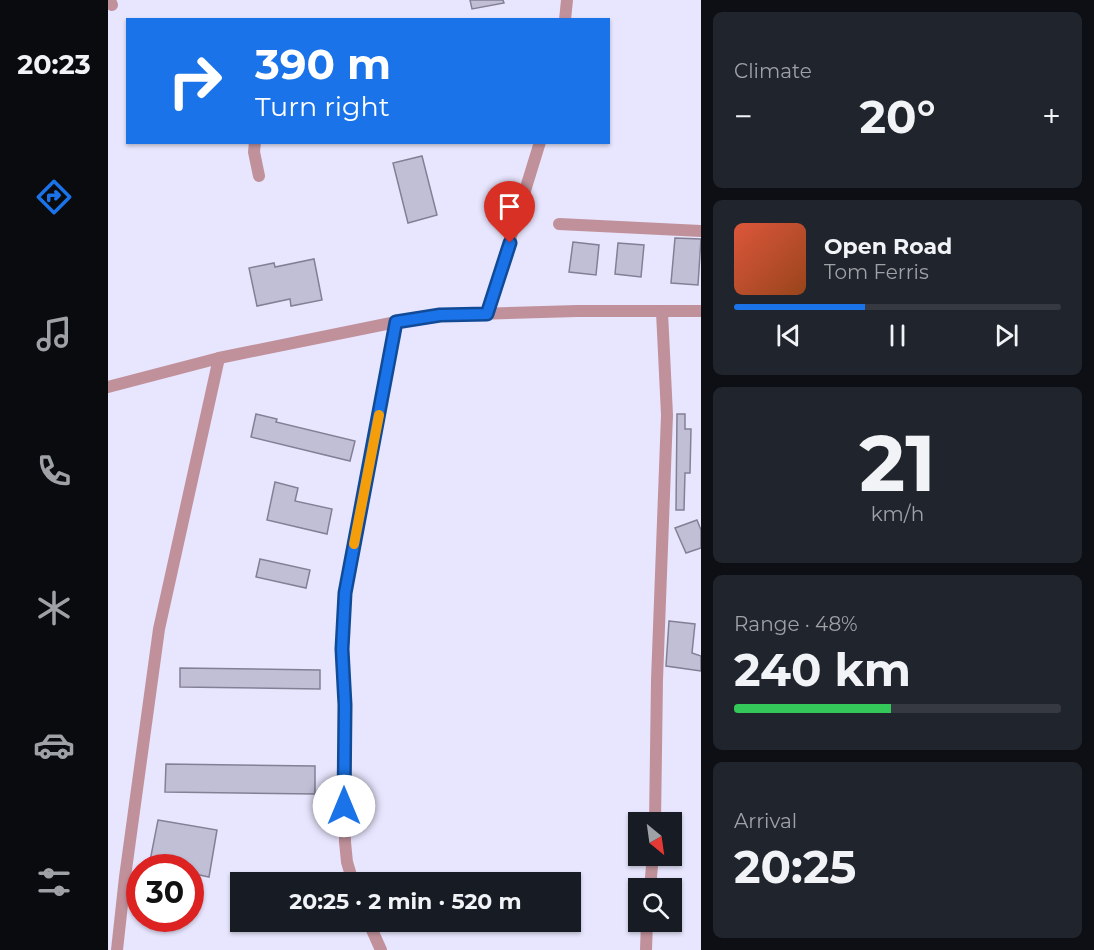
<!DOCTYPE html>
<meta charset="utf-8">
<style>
body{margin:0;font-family:Montserrat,sans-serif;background:#20242c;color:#f1f3f6;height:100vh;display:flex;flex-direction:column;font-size:22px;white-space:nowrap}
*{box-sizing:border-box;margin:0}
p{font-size:20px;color:#9ea1a6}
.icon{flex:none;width:33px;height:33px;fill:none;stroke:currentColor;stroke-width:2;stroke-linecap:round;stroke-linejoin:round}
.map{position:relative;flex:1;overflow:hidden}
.side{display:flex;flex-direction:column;gap:12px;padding:12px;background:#0d0f14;width:393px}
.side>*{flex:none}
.banner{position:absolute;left:18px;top:18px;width:484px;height:126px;border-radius:0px;box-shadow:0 2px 4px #0004;background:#1a73e8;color:#fff;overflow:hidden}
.needle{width:39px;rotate:151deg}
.controls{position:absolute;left:520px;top:812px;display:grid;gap:12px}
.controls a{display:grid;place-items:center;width:54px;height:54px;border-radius:0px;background:#171b24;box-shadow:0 2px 4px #0004;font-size:30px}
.speed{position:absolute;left:18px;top:854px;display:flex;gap:12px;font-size:30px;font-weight:700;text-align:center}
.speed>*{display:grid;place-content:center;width:78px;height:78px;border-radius:50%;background:#171b24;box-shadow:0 2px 4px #0004;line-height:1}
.speed .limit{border:9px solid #d22;background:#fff;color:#111}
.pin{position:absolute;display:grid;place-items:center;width:51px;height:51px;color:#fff;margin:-62px -26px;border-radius:50% 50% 50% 0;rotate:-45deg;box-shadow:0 0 6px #0007}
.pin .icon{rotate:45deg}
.me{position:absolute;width:66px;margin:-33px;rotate:0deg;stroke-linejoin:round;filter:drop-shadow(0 0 4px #0008)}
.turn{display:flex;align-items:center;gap:21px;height:126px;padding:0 30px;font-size:27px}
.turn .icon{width:78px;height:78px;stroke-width:2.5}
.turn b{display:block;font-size:42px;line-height:51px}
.big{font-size:45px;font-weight:700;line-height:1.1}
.side .card{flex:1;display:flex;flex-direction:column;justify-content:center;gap:9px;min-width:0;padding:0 21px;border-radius:9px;background:#20242c}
.side .dial{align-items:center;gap:0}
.dial b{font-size:78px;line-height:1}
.song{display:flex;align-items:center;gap:18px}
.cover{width:72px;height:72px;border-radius:9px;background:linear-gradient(135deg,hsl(10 70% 55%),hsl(20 70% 35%))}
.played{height:6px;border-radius:3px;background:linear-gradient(90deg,#1a73e8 40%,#363941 40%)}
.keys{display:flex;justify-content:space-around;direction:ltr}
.heat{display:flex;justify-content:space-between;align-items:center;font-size:33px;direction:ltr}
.charge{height:9px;border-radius:4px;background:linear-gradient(90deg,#34c759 48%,#363941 0)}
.trip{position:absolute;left:122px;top:872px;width:351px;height:60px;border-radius:0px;background:#171b24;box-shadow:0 2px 4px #0004;font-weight:700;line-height:60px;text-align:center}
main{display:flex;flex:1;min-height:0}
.tabs{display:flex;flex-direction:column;width:108px;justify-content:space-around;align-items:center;background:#090b0e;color:#9ea1a6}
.tabs .icon{width:42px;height:42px}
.tabs .selected{color:#1a73e8}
.tabs b{font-size:27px;color:#f1f3f6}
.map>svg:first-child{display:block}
.building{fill:#c1bfd6;stroke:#838096;stroke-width:1.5}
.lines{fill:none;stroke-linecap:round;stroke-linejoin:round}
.minor{stroke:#c0919b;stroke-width:12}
.route-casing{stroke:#114b97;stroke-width:15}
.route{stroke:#1a73e8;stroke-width:10}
.slow{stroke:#f59e0b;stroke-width:10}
</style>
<main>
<nav class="tabs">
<b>20:23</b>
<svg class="icon selected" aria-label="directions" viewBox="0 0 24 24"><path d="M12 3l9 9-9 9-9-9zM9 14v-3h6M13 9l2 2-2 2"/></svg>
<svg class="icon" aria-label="music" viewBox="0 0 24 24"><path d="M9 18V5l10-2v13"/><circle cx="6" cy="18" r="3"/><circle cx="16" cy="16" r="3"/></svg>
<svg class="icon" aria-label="phone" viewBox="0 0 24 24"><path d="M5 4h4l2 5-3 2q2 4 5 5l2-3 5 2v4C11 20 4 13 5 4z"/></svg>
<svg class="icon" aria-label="climate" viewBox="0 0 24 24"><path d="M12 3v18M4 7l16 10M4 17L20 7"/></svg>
<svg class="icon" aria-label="car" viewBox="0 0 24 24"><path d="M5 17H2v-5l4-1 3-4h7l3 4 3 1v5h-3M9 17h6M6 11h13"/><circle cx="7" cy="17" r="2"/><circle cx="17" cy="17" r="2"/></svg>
<svg class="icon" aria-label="filters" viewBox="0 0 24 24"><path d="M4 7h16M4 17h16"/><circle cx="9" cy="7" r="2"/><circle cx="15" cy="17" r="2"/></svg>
</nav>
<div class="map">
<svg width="593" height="950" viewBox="0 0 593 950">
<rect width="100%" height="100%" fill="#e8e6fe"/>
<!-- building -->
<g class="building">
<path d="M362 0H395L396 3 364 9Z"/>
<path d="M314 156 329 215 300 223 285 163Z"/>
<path d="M567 238 593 239 590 285 563 283Z"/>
<path d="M465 242 491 245 488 275 461 272Z"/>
<path d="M510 243 536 245 533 277 507 274Z"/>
<path d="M206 259 214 300 183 306 182 299 149 306 141 268 166 263 167 267Z"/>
<path d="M148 414 169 419 168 422 247 441 242 461 143 437Z"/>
<path d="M569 414H577V429H583L582 473H577L576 510H568Z"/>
<path d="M167 482 190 488 187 501 224 509 219 534 159 520Z"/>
<path d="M589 520 593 530V548L578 553 567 528Z"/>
<path d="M152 559 202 570 198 588 148 577Z"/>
<path d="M561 621 587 624 584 653 593 656V671L558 666Z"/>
<path d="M72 668 212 670V689L72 687Z"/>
<path d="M58 764 207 766V794L57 792Z"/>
<path d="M50 820 109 830 101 877 82 873V867L41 866Z"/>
</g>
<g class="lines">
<!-- minor -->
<g class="minor">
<path d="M2 0 4 5"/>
<path d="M457 20 459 0"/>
<path d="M147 142 146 152 151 176"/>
<path d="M451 224 593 231"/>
<path d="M379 314 432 142"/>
<path d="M0 387 111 358 288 322 332 315 469 311H593"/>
<path d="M547 822 549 680 559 415 554 312"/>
<path d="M245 882 239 862 237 842V705L234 649 236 603 288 322"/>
<path d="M542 888 545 855"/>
<path d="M260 921 273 950"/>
<path d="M9 950 17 877 51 629 111 358"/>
<path d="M538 950 539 921"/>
</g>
</g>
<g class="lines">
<defs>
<path id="route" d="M236 806 237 705 234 649 237 593 288 322 332 315 379 314 402 243"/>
</defs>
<!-- route casing -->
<use href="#route" class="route-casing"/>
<!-- route -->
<use href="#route" class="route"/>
<!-- slow -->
<path class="slow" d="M246 544 271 415"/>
</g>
</svg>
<div class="controls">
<a><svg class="needle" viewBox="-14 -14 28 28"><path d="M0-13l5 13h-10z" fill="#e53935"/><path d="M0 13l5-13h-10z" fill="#9ea1a6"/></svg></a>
<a><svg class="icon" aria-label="search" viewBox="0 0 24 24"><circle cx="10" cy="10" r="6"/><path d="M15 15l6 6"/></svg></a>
</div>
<div class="speed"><div class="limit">30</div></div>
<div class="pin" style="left:402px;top:243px;background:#d93025"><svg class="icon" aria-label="arrive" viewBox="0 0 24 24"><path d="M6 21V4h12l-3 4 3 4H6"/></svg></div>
<svg class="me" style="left:236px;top:806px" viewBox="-20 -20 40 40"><circle r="19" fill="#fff"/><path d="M0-13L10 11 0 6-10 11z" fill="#1a73e8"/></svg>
<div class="trip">20:25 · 2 min · 520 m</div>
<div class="banner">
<div class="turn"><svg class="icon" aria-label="right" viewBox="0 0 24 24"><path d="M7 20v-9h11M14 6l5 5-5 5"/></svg><div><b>390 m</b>Turn right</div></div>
</div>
</div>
<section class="side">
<div class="card"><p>Climate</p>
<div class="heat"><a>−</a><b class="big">20°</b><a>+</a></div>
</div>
<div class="card">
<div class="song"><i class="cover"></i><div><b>Open Road</b><p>Tom Ferris</p></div></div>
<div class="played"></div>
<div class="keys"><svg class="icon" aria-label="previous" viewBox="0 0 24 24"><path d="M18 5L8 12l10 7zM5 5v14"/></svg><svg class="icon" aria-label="pause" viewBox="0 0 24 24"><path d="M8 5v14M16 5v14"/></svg><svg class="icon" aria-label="next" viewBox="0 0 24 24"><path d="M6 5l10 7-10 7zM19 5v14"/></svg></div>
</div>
<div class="card dial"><b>21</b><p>km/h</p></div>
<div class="card"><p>Range · 48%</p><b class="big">240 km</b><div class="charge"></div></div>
<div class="card"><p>Arrival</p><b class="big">20:25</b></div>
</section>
</main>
